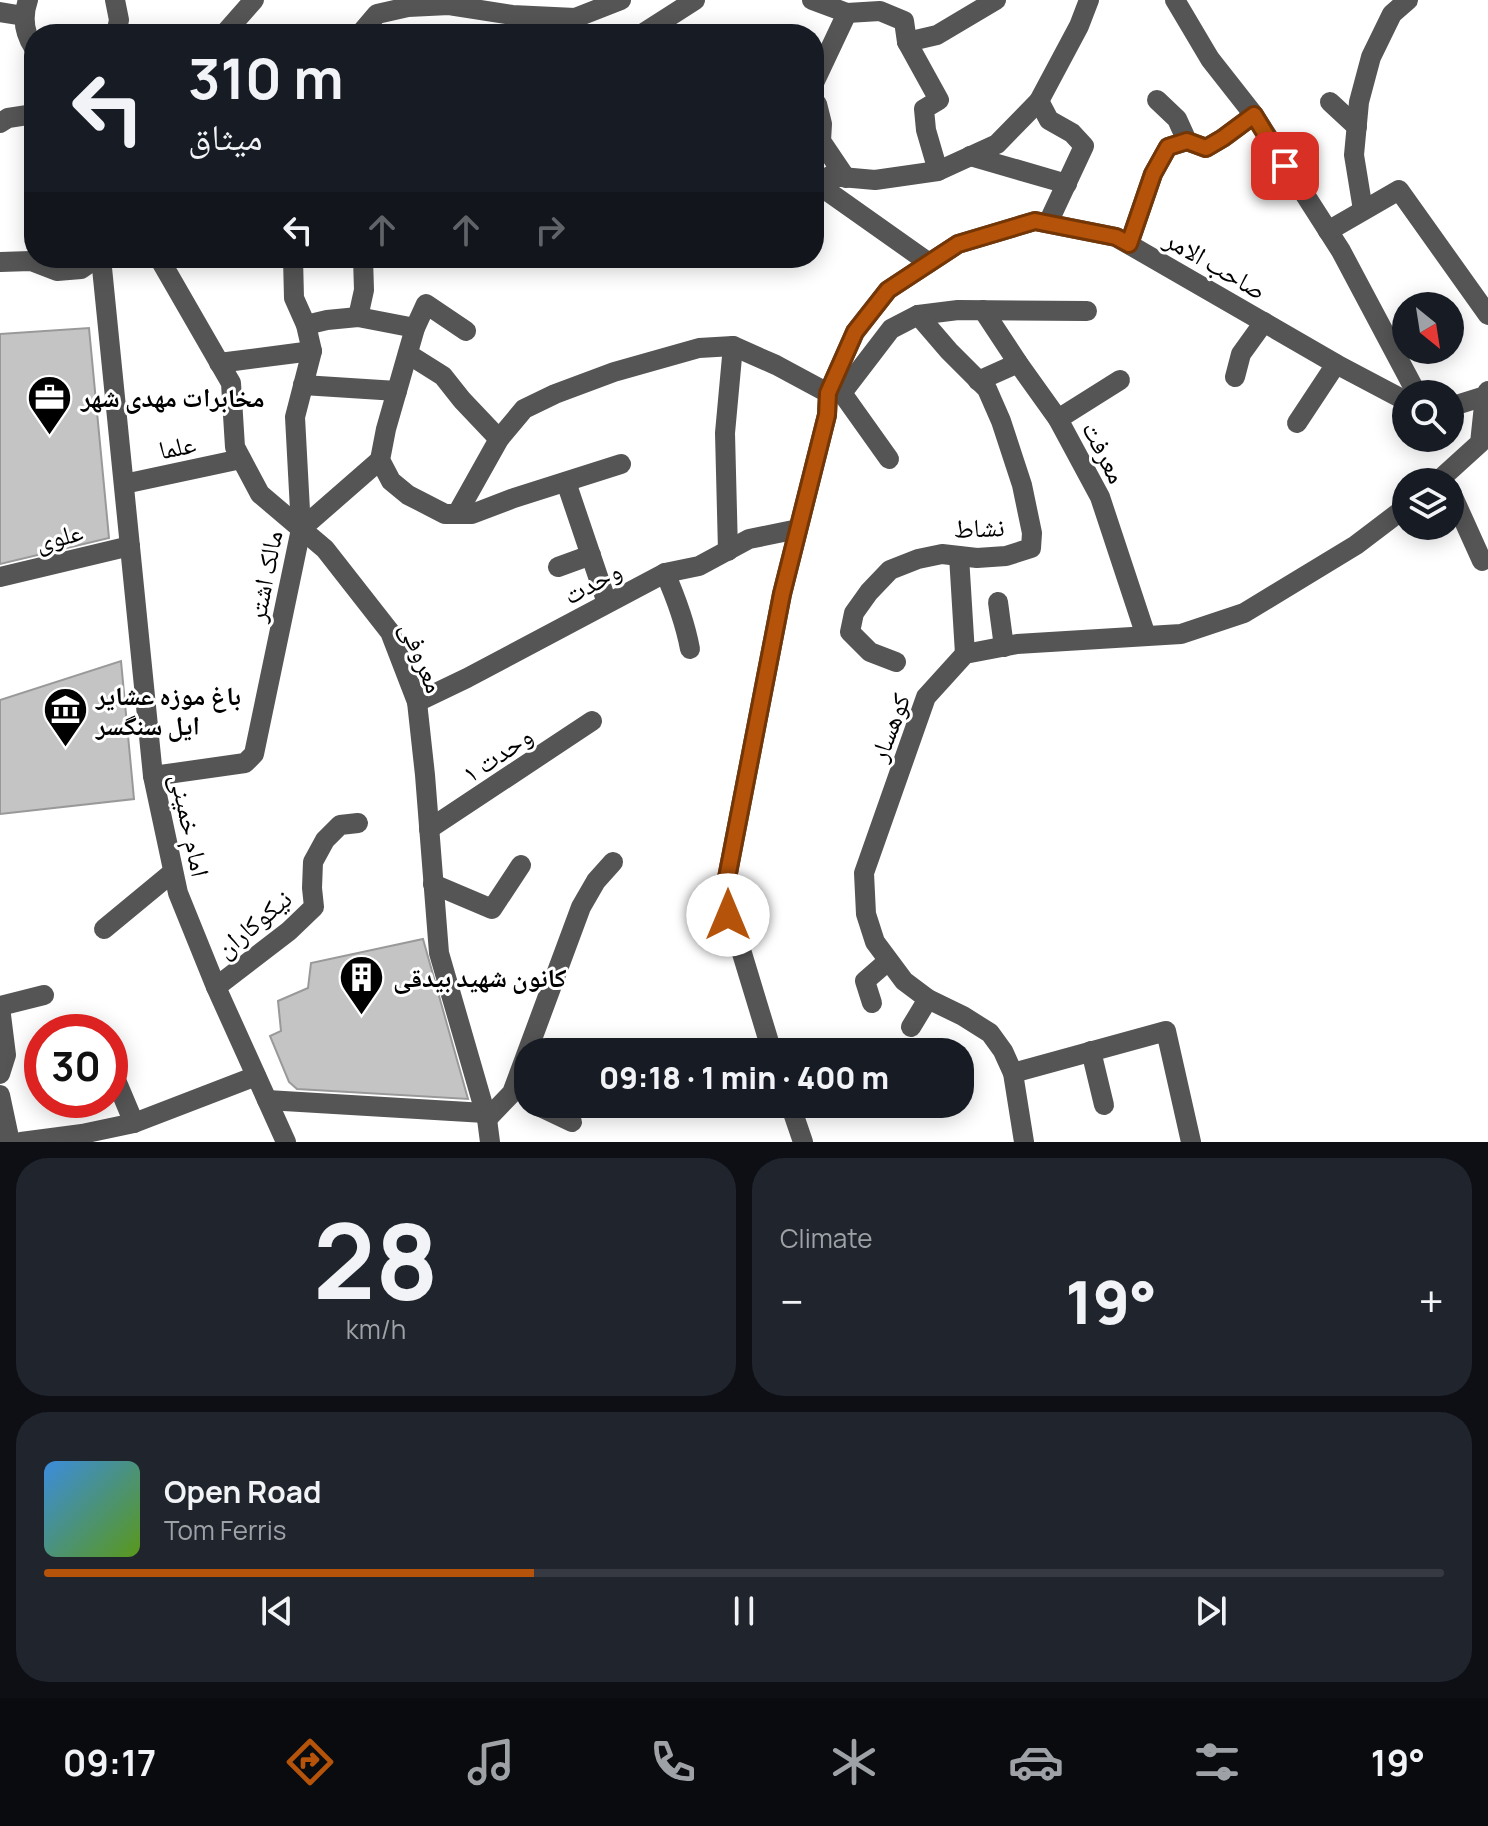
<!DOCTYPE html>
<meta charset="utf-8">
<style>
body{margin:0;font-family:Manrope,"Noto Naskh Arabic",sans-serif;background:#20242c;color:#f1f3f6;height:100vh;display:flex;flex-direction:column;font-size:30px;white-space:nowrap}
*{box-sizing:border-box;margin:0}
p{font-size:26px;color:#9ea1a6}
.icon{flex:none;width:44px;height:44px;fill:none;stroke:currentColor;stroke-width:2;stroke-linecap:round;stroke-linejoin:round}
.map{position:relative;height:1142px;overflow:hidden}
.sheet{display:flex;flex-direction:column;gap:16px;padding:16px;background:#0d0f14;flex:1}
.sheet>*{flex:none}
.hud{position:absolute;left:24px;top:24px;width:800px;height:244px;border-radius:32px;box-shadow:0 4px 20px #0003;background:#171b24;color:#f1f3f6;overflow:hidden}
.needle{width:52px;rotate:150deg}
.controls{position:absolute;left:1392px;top:292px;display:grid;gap:16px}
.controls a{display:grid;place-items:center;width:72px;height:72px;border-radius:50%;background:#171b24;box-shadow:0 4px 20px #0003;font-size:40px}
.speed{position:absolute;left:24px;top:1014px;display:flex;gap:16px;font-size:40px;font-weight:700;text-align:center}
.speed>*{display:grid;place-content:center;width:104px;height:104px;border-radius:50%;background:#171b24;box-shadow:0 4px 20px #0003;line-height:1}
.speed .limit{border:12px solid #d22;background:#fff;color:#111}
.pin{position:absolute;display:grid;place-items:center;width:68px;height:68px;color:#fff;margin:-34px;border-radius:16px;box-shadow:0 4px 12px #0006}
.me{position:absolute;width:88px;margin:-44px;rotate:0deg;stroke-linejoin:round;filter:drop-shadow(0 0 6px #0008)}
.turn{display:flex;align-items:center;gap:28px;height:168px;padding:0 32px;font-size:36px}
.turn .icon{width:104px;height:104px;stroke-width:2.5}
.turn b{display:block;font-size:56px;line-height:68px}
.lanes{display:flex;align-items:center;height:76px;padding:0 32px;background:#0003;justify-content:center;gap:40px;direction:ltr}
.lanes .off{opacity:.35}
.big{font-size:60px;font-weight:800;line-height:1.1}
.sheet .tile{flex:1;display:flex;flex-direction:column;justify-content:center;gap:12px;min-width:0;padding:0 28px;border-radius:32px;background:#20242c}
.sheet .dial{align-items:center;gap:0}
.dial b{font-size:104px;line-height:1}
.song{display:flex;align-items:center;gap:24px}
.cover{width:96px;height:96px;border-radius:12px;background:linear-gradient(135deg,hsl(210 70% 55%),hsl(90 70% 35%))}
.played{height:8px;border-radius:4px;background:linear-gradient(90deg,#b45309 35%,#363941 35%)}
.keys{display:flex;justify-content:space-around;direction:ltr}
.heat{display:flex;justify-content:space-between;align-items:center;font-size:44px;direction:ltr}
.sheet .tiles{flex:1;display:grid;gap:16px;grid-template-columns:1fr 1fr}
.tile:last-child{grid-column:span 2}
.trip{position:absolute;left:514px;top:1038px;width:460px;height:80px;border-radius:32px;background:#171b24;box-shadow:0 4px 20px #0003;font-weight:800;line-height:80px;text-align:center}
.tab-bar{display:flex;height:128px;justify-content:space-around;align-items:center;background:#090b0e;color:#9ea1a6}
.tab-bar .icon{width:56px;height:56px}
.tab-bar .selected{color:#b45309}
.tab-bar b{font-size:36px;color:#f1f3f6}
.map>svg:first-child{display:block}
.building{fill:#c4c4c4;stroke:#999;stroke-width:2}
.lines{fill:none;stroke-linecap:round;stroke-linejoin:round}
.minor{stroke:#555;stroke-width:20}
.route-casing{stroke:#753606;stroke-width:20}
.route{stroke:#b45309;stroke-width:14}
.labels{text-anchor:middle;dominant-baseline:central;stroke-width:6;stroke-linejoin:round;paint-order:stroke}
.street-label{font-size:26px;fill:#000;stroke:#fff}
.poi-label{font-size:26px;font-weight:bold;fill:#000;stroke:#fff;text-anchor:start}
</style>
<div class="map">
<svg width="1488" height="1142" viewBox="0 0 1488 1142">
<rect width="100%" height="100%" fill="#fff"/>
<!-- building -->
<g class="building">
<path d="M89 328 109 538 0 564V334Z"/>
<path d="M121 661 134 799 0 814V700Z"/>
<path d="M423 939 468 1099 297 1089 289 1082 270 1036 281 1031 278 1001 308 988 311 963Z"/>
</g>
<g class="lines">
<!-- minor -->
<g class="minor">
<path d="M28 0C22 17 24 33 34 48"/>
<path d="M115 0 119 20 116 34"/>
<path d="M812 0 847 13 880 11 904 21 907 42 939 100 924 109 926 130 938 171"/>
<path d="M1175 0 1210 59 1254 115 1341 251 1417 394"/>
<path d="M0 12 24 16"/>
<path d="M224 34 254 0"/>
<path d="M360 34 377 14 408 7 449 5 512 15 575 18 621 0"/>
<path d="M642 34 695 0"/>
<path d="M907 42 937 35 996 0"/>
<path d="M814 83 847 13"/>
<path d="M1157 100 1177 119 1187 141"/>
<path d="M1039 101 1049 120 1072 133 1084 146 1048 223"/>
<path d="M814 102 817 104 822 124 821 141 846 178"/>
<path d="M1330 102 1357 127"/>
<path d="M0 123 8 118 34 114"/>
<path d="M970 156 1067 184"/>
<path d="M1363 210 1354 155 1359 102 1371 57 1392 14 1408 0"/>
<path d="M1328 231 1399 190 1488 315"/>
<path d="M1129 244 1153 174 1168 147 1187 141 1206 148 1223 138 1254 115"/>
<path d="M101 258 153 776 178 893 216 987 286 1142"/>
<path d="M159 258 231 383 235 447 260 494 325 549 390 632 417 702 425 775 439 953 487 1119 490 1142"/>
<path d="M0 262 31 261 57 271 81 269 97 258"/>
<path d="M929 263 823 188 830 176 875 180 938 171 997 144 1039 101 1079 26 1089 0"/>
<path d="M983 310 1018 363 1058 419 1100 497 1146 636"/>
<path d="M358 317 364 290 363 258"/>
<path d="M306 325 327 320 358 317 415 328"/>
<path d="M466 331 426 304 415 328 386 429 380 460 391 481 408 495 445 514H472L514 498 621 464"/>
<path d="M408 354 443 376 462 400 499 439"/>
<path d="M219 363 312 351"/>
<path d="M1235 377 1241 354 1264 322"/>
<path d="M978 381 1018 363"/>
<path d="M303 385 397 391"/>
<path d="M842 393 889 459"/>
<path d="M1450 407 1485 396 1488 391"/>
<path d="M1058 419 1120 380"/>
<path d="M1297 423 1336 364"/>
<path d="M566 482 607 603"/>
<path d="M1437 482 1480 443 1485 396"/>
<path d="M124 484 241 459"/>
<path d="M1450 490 1482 561"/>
<path d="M457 514 499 439 524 409 555 394 614 372 699 348 733 346 776 365 828 393H842L891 329 918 315 958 310 1087 311"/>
<path d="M301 529 380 460"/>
<path d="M728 551 725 433 733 346"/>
<path d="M959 556 965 654"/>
<path d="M558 567 591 555"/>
<path d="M665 573C676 598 685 622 690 649"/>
<path d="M0 577 130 546"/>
<path d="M998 602 1004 647"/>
<path d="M896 662 870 652 850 632 854 613 869 592 890 570 918 559 942 554 977 558 1006 556 1031 548 1032 533 1022 485 1001 421 987 389 949 351 918 315"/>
<path d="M417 702 467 678 665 573 699 566 749 539 798 529"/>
<path d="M153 776 245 763 254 754 301 529 295 417 312 351 306 325 294 298 293 258"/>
<path d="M429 829 592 721"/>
<path d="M433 884 492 909 521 865"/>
<path d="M104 929 173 872"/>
<path d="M216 987 289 931 314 907 312 888 313 862 325 840 340 825 358 823"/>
<path d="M872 1003 865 981 888 961"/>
<path d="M0 1006 44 995"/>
<path d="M0 1007 6 1055 0 1074"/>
<path d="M911 1027 928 999"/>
<path d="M1091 1051 1104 1105"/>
<path d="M772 1052 741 950 728 915 727 878 782 594 827 415 828 393 855 332 888 290 958 244 1035 221 1116 237 1336 364 1406 401"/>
<path d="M110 1066 134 1123"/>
<path d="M1013 1073 1166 1031 1191 1142"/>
<path d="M0 1095 10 1142"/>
<path d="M267 1100 485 1113"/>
<path d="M534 1104 572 1122"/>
<path d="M790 1104 803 1142"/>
<path d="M487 1119 512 1093 581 907 596 881 613 862"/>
<path d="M21 1142 82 1134 134 1123 256 1076"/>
<path d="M1024 1142 1013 1073 1003 1051 990 1033 963 1016 928 999 904 981 875 942 866 914 864 873 926 697 965 654 1017 644 1181 634 1244 613 1356 545 1406 507"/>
</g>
</g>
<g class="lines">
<defs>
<path id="route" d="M728 915 727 878 782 594 827 415 828 393 855 332 888 290 958 244 1035 221 1116 237 1129 244 1153 174 1168 147 1187 141 1206 148 1223 138 1254 115 1285 166"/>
</defs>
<!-- route casing -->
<use href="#route" class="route-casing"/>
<!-- route -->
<use href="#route" class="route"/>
</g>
<!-- icons -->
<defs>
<symbol id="office-pin" viewBox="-11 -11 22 30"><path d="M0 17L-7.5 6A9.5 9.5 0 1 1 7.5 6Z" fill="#000" stroke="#fff"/><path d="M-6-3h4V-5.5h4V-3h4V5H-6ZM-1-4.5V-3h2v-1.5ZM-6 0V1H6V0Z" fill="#fff"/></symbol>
<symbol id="museum-pin" viewBox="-11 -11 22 30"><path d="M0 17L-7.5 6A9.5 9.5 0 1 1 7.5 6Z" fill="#000" stroke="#fff"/><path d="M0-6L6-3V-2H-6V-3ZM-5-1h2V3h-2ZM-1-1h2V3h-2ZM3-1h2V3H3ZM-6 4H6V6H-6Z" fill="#fff"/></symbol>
<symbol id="building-pin" viewBox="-11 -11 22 30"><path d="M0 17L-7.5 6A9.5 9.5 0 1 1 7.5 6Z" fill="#000" stroke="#fff"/><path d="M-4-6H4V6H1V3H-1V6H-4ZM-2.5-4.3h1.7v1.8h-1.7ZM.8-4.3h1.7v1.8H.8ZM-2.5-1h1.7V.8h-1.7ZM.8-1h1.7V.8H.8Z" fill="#fff"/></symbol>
</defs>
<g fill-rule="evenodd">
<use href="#office-pin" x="24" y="372" width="51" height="69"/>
<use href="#museum-pin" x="40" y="684" width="51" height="69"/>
<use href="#building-pin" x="336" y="952" width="51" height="69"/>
</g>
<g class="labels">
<!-- street labels -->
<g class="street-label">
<text transform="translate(1216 264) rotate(30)">صاحب الامر</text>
<text transform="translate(177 446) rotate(-12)">علما</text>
<text transform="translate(1105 452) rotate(63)">معرفت</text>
<text transform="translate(979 527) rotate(-2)">نشاط</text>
<text transform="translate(59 536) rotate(-14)">علوی</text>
<text transform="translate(264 576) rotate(-79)">مالک اشتر</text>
<text transform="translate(592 582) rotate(-28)">وحدت</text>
<text transform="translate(423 657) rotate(68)">معروفی</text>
<text transform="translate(889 727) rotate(-69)">کوهسار</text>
<text transform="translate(497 754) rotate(-34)">وحدت ۱</text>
<text transform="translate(191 825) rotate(78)">امام خمینی</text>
<text transform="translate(253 923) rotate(-40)">نیکوکاران</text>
</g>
<!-- poi labels -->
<g class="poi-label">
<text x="81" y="397">مخابرات مهدی شهر</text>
<text x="96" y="695">باغ موزه عشایر<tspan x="96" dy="30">ایل سنگسر</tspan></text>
<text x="393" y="977">کانون شهید بیدقی</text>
</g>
</g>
</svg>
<div class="controls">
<a><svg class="needle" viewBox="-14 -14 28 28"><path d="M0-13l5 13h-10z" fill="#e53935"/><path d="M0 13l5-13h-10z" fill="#9ea1a6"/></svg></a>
<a><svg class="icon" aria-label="search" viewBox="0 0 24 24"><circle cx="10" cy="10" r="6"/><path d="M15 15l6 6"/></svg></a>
<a><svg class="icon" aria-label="layers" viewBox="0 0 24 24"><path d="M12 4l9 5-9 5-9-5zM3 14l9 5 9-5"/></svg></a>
</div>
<div class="speed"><div class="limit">30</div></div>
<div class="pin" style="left:1285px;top:166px;background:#d93025"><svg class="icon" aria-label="arrive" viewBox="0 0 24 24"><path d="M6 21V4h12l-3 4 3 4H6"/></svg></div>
<svg class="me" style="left:728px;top:915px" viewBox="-20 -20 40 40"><circle r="19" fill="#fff"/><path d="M0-13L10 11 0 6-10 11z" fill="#b45309"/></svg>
<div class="trip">09:18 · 1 min · 400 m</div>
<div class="hud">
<div class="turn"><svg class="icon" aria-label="left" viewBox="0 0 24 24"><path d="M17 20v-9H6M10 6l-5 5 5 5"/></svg><div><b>310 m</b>میثاق</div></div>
<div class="lanes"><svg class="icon" aria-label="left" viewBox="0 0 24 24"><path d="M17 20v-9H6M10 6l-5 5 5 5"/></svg><svg class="icon off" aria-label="ahead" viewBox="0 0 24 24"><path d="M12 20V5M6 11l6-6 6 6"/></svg><svg class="icon off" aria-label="ahead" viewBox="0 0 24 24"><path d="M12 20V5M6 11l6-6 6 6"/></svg><svg class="icon off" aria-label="right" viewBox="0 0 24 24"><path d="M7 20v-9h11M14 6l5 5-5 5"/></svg></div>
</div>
</div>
<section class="sheet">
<div class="tiles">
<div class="tile dial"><b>28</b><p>km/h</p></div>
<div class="tile"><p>Climate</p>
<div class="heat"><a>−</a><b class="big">19°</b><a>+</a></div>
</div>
<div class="tile">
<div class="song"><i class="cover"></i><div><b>Open Road</b><p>Tom Ferris</p></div></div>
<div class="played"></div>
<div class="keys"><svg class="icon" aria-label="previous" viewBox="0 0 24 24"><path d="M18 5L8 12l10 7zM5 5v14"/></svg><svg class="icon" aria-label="pause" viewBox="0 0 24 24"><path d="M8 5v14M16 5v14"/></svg><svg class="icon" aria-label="next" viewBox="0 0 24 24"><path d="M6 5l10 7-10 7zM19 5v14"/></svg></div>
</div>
</div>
</section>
<nav class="tab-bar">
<b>09:17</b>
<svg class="icon selected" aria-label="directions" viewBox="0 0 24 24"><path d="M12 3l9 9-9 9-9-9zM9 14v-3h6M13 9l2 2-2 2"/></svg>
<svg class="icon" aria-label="music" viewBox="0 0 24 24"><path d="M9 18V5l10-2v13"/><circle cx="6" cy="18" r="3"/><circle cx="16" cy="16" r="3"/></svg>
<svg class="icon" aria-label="phone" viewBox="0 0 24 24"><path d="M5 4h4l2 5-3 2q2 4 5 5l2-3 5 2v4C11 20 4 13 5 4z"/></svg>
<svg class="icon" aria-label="climate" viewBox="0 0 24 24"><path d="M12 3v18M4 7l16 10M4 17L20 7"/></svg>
<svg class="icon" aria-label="car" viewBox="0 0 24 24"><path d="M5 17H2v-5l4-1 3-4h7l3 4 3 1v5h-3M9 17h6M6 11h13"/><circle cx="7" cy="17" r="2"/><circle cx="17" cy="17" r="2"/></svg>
<svg class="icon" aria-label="filters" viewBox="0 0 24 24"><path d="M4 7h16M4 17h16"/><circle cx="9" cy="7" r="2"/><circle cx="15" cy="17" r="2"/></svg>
<b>19°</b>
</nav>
